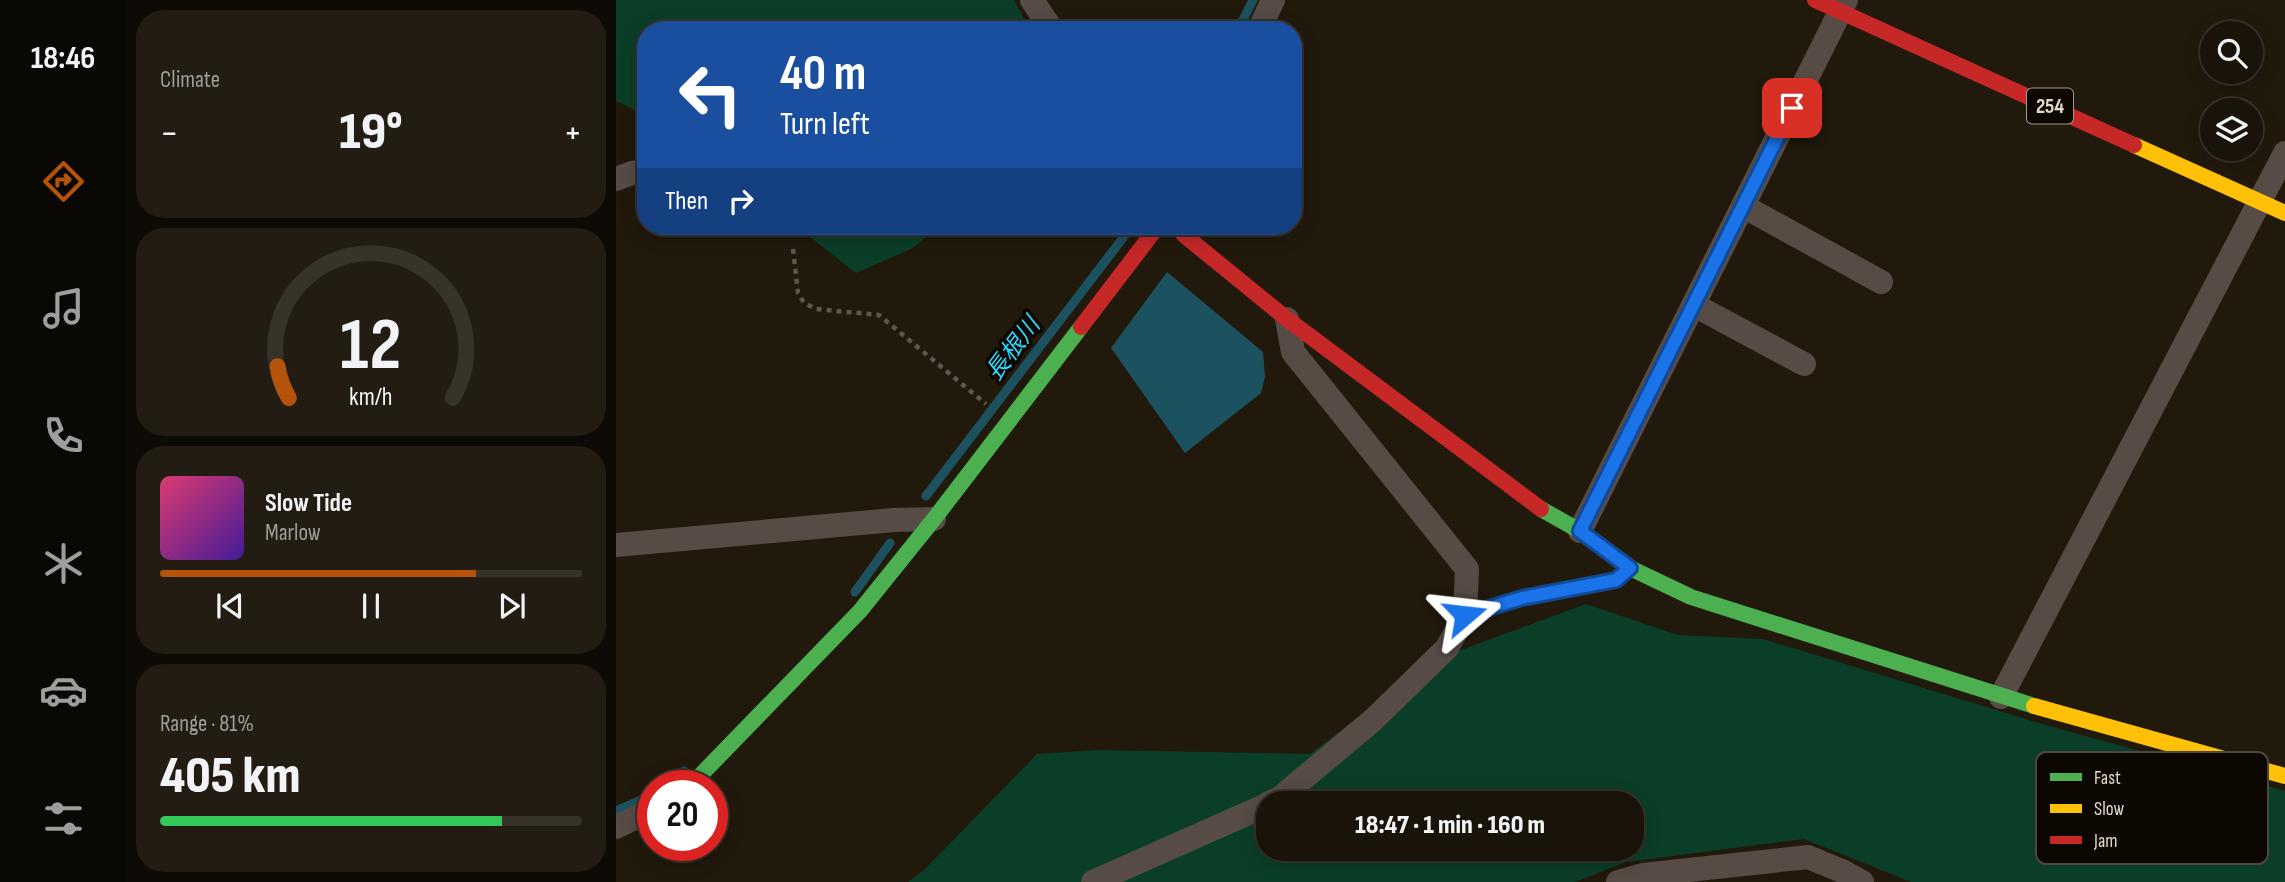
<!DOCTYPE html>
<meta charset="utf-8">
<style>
body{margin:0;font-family:"Sofia Sans Condensed","Noto Sans JP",sans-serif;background:#221c12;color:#f1f3f6;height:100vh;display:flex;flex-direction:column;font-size:26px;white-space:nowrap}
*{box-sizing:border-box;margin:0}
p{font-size:23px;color:#9f9e9c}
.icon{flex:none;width:38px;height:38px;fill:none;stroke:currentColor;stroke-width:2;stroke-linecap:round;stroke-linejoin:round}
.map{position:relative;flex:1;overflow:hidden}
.drawer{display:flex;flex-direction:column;gap:10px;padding:10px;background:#0e0a05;width:490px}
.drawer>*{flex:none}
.guide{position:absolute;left:21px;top:21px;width:665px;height:214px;border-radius:28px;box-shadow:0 4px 18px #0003,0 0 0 2px #37322a;background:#1a4fa0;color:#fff;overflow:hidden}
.controls{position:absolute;left:1584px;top:21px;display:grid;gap:14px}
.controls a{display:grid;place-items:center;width:63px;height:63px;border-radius:50%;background:#191309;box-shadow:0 4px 18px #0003,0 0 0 2px #37322a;font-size:35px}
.speed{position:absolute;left:21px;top:770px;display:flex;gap:14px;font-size:35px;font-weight:700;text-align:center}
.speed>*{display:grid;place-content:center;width:91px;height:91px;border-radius:50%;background:#191309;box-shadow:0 4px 18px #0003,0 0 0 2px #37322a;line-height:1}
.speed .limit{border:10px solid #d22;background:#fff;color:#111}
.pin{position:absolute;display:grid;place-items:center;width:60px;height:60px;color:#fff;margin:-30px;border-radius:14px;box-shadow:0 4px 10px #0006}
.me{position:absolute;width:77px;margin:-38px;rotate:73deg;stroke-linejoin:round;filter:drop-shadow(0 0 5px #0008)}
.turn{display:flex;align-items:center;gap:24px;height:147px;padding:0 28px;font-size:32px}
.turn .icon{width:91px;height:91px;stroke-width:2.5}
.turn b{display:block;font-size:49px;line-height:60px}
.then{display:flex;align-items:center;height:66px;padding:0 28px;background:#0003;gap:14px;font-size:26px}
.big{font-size:52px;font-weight:800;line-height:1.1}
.drawer .tile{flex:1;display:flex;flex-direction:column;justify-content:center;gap:10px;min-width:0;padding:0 24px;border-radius:28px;background:#221c12}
.drawer .dial{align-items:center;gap:0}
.dial svg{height:182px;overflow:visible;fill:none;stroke:#37322a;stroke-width:7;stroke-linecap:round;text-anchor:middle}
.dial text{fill:#f1f3f6;stroke:none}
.song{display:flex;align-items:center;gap:21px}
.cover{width:84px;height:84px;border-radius:10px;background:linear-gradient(135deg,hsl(340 70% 55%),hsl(260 70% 35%))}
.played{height:7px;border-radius:4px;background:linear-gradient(90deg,#b45309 75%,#37322a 75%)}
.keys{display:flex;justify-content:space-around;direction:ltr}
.heat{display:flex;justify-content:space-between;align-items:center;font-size:38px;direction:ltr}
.charge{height:10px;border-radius:5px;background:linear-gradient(90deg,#34c759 81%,#37322a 0)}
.trip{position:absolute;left:640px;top:791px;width:388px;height:70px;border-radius:28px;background:#191309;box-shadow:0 4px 18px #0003,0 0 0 2px #37322a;font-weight:800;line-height:70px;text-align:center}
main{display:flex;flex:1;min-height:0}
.tabs{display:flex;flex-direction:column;width:126px;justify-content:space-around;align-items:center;background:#0a0804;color:#9f9e9c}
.tabs .icon{width:49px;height:49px}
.tabs .current{color:#b45309}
.tabs b{font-size:32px;color:#f1f3f6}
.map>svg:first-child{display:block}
.green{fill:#0b3e29;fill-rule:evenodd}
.water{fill:#1c5260}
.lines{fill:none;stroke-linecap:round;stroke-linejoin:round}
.stream{stroke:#1c5260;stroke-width:9}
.path{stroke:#5e5650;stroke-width:4.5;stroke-dasharray:5 5;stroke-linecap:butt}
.lane{stroke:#574b46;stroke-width:12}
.street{stroke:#574b46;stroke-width:24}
.fast{stroke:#4caf50;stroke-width:16}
.slow{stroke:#ffc107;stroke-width:16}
.jam{stroke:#c62828;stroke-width:16}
.route-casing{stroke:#114b97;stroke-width:18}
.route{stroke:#1a73e8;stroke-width:12}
.labels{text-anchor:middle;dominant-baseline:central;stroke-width:7;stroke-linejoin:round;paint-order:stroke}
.shield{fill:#0d0701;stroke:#a3998e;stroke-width:2}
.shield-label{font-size:21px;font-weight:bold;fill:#e3d8ca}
.water-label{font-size:24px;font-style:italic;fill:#2bd6fd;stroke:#0d0701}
.key{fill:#0d0701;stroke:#4d463d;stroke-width:2}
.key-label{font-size:19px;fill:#e3d8ca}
</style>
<main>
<nav class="tabs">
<b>18:46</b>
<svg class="icon current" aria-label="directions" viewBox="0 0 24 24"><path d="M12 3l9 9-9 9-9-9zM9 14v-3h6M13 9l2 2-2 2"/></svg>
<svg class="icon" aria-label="music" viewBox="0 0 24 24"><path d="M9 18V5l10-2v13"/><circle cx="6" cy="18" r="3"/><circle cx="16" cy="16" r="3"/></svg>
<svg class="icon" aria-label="phone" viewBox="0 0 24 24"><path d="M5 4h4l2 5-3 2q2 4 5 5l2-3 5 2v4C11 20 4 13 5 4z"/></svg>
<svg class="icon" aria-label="climate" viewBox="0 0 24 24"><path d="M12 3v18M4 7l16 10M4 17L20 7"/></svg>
<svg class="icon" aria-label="car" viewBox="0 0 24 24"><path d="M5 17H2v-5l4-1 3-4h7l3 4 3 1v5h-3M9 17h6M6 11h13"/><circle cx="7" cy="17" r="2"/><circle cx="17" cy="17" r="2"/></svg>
<svg class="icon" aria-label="filters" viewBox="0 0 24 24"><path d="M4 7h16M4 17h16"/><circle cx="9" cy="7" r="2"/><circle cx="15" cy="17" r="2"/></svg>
</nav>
<section class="drawer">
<div class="tile"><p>Climate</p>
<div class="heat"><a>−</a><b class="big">19°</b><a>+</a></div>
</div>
<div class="tile dial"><svg viewBox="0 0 100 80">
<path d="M14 69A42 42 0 1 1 86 69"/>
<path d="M14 69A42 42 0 0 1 9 55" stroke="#b45309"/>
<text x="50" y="56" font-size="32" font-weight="700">12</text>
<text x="50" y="72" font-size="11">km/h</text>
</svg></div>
<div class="tile">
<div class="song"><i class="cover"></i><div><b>Slow Tide</b><p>Marlow</p></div></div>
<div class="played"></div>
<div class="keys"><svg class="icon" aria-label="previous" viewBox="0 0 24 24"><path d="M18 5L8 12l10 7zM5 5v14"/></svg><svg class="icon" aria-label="pause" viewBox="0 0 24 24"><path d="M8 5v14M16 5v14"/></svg><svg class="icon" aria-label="next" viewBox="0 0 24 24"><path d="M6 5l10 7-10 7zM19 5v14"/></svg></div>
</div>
<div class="tile"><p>Range · 81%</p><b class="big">405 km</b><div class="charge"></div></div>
</section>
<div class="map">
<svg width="1669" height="882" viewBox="0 0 1669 882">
<rect width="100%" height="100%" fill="#21190c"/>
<!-- green -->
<g class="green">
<path d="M0 0H398L414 30H30V115L0 101Z"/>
<path d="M180 226H324L295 249 240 273Z"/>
<path d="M970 604 1062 635 1147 639 1426 724 1669 791V882H1295L1188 839 1010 862 959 882H292L308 870 421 754 483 750 694 754 818 660ZM653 803H1017V849H653Z"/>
</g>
<!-- water -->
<path class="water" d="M551 272 647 352 649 377 645 393 569 453 495 348Z"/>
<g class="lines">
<!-- stream -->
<g class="stream">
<path d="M622 30 637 0"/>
<path d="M310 496 516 226"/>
<path d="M239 592 274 543"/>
<path d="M50 786 68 771"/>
<path d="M0 811 37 795"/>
</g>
<!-- path -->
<path class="path" d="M177 249 182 293 188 303 200 309 263 315 370 404"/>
<!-- lane -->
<path class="lane" d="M849 615 906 598 1000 580 1014 568"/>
<!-- street -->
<g class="street">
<path d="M416 0 436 30"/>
<path d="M643 30 657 0"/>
<path d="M0 179 16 173 30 171"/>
<path d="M1127 206 1265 282"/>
<path d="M1078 305 1188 364"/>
<path d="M964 531 1230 0"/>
<path d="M0 545 278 520 318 519"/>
<path d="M1385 697 1669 153"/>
<path d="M653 803 664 798 757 720 831 648 849 615 851 569 677 352 671 319"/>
<path d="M0 827 37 809"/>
<path d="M477 882 653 804"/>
<path d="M1002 882 1027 875 1192 857 1226 871 1246 882"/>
</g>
<!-- fast -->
<g class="fast">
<path d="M925 509 964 531 1014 568 1075 597 1418 706"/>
<path d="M74 786 244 611 318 519 465 327"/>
</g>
<!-- slow -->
<g class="slow">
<path d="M1518 145 1669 213"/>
<path d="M1418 706 1669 776"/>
</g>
<!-- jam -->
<g class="jam">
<path d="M1199 0 1518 145"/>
<path d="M562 226 568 235 671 319 925 509"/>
<path d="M465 327 542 226"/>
</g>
</g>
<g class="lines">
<defs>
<path id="route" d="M849 615 906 598 1000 580 1014 568 964 531 1176 108"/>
</defs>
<!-- route casing -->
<use href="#route" class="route-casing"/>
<!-- route -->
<use href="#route" class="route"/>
</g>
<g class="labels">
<!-- shield labels -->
<rect class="shield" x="1411" y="88.5" width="46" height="35" rx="5"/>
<g class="shield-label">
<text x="1434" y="106">254</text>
</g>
<!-- water labels -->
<g class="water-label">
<text transform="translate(397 349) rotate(-53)">長根川</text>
</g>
</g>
<!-- legend -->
<rect x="1420" y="752" width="232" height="112" rx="10" class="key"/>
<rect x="1434" y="773" width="32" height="8" fill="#4caf50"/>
<rect x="1434" y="804" width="32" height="9" fill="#ffc107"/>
<rect x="1434" y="836" width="32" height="8" fill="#c62828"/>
<g class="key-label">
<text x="1478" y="784">Fast</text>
<text x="1478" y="815">Slow</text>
<text x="1478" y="847">Jam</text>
</g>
</svg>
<div class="controls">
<a><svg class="icon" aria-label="search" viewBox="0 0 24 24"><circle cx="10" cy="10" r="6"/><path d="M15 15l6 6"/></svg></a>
<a><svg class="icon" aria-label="layers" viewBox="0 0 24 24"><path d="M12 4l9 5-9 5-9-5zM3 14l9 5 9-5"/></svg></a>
</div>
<div class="speed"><div class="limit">20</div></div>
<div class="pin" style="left:1176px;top:108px;background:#d93025"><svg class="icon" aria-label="arrive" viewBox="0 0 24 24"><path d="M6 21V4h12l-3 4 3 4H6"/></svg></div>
<svg class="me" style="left:849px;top:615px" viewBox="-20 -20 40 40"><path d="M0-17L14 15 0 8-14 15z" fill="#1a73e8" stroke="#fff" stroke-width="4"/></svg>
<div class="trip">18:47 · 1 min · 160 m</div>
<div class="guide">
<div class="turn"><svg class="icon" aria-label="left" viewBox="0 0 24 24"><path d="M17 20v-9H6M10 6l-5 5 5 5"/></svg><div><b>40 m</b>Turn left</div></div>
<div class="then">Then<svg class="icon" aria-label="right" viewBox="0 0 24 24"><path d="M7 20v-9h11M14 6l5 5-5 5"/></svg></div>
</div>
</div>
</main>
